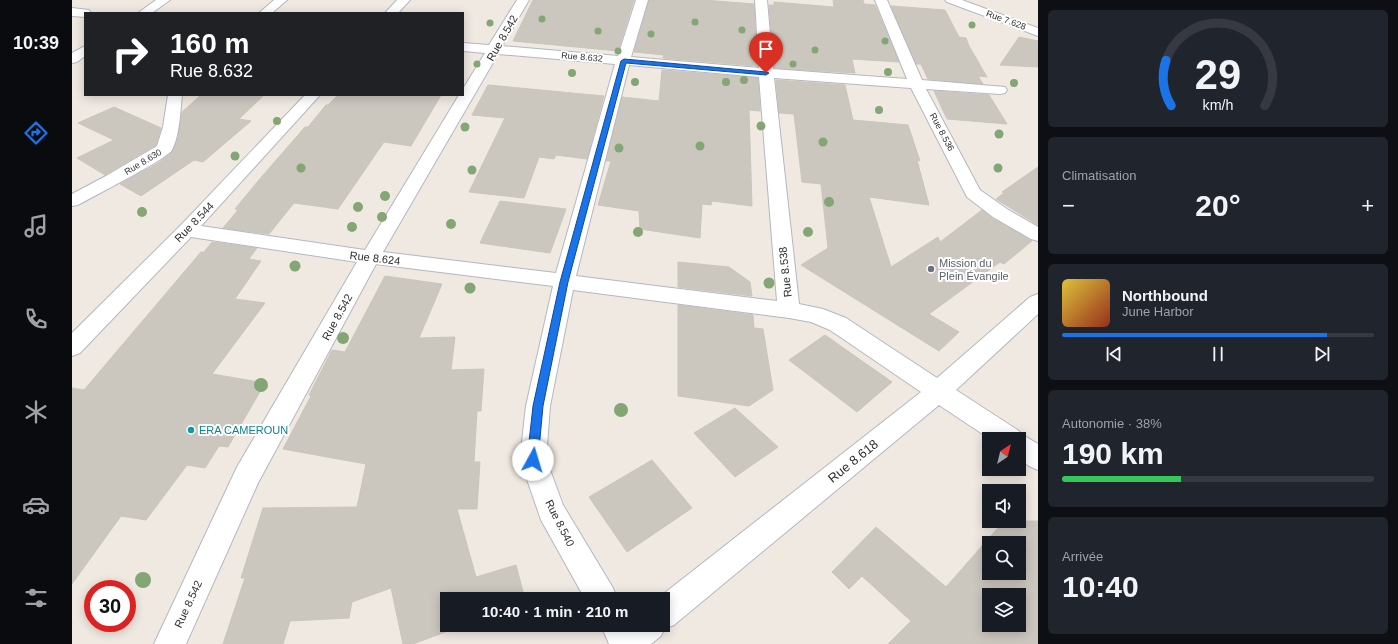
<!DOCTYPE html>
<html lang="fr">
<meta charset="utf-8">
<style>
body{margin:0;font-family:Arial,sans-serif;background:#20242c;color:#f1f3f6;height:100vh;display:flex;flex-direction:column;font-size:15px;white-space:nowrap}
*{box-sizing:border-box;margin:0}
p{font-size:13px;color:#9ea1a6}
.icon{flex:none;width:22px;height:22px;fill:none;stroke:currentColor;stroke-width:2;stroke-linecap:round;stroke-linejoin:round}
.map{position:relative;flex:1;overflow:hidden}
.sheet{display:flex;flex-direction:column;gap:10px;padding:10px;background:#0d0f14;width:360px}
.sheet>*{flex:none}
.banner{position:absolute;left:12px;top:12px;width:380px;height:84px;border-radius:0px;box-shadow:0 2px 10px #0003;background:#202124;color:#fff;overflow:hidden}
.needle{width:26px;rotate:35deg}
.controls{position:absolute;left:910px;top:432px;display:grid;gap:8px}
.controls a{display:grid;place-items:center;width:44px;height:44px;border-radius:0px;background:#171b24;box-shadow:0 2px 10px #0003;font-size:20px}
.speed{position:absolute;left:12px;top:580px;display:flex;gap:8px;font-size:20px;font-weight:700;text-align:center}
.speed>*{display:grid;place-content:center;width:52px;height:52px;border-radius:50%;background:#171b24;box-shadow:0 2px 10px #0003;line-height:1}
.speed .limit{border:6px solid #d22;background:#fff;color:#111}
.pin{position:absolute;display:grid;place-items:center;width:34px;height:34px;color:#fff;margin:-41px -17px;border-radius:50% 50% 50% 0;rotate:-45deg;box-shadow:0 0 4px #0007}
.pin .icon{rotate:45deg}
.me{position:absolute;width:44px;margin:-22px;rotate:6deg;stroke-linejoin:round;filter:drop-shadow(0 0 3px #0008)}
.turn{display:flex;align-items:center;gap:14px;height:84px;padding:0 20px;font-size:18px}
.turn .icon{width:52px;height:52px;stroke-width:2.5}
.turn b{display:block;font-size:28px;line-height:34px}
.big{font-size:30px;font-weight:600;line-height:1.1}
.sheet .card{flex:1;display:flex;flex-direction:column;justify-content:center;gap:6px;min-width:0;padding:0 14px;border-radius:6px;background:#20242c}
.sheet .dial{align-items:center;gap:0}
.dial svg{height:104px;overflow:visible;fill:none;stroke:#363941;stroke-width:7;stroke-linecap:round;text-anchor:middle}
.dial text{fill:#f1f3f6;stroke:none}
.song{display:flex;align-items:center;gap:12px}
.cover{width:48px;height:48px;border-radius:6px;background:linear-gradient(135deg,hsl(50 70% 55%),hsl(10 70% 35%))}
.played{height:4px;border-radius:2px;background:linear-gradient(90deg,#1a73e8 85%,#363941 85%)}
.keys{display:flex;justify-content:space-around;direction:ltr}
.heat{display:flex;justify-content:space-between;align-items:center;font-size:22px;direction:ltr}
.charge{height:6px;border-radius:3px;background:linear-gradient(90deg,#34c759 38%,#363941 0)}
.trip{position:absolute;left:368px;top:592px;width:230px;height:40px;border-radius:0px;background:#171b24;box-shadow:0 2px 10px #0003;font-weight:600;line-height:40px;text-align:center}
main{display:flex;flex:1;min-height:0}
.menu{display:flex;flex-direction:column;width:72px;justify-content:space-around;align-items:center;background:#090b0e;color:#9ea1a6}
.menu .icon{width:28px;height:28px}
.menu .current{color:#1a73e8}
.menu b{font-size:18px;color:#f1f3f6}
.map>svg:first-child{display:block}
.building{fill:#cbc7bf;stroke:#cbc5ba;fill-rule:evenodd}
.lines{fill:none;stroke-linecap:round;stroke-linejoin:round}
.minor-casing{stroke:#b4b7c1;stroke-width:2}
.minor{fill:#fff;fill-rule:evenodd}
.tree{fill:#84a574}
.route{fill:#1a73e8;stroke:#114b97}
.worship-dot{fill:#6b7280;stroke:#fff;stroke-width:1.5}
.culture-dot{fill:#0f9aa8;stroke:#fff;stroke-width:1.5}
.labels{text-anchor:middle;dominant-baseline:central;stroke-width:4;stroke-linejoin:round;paint-order:stroke}
.far-street-label{font-size:9px;fill:#2e2e2e;stroke:#fff}
.street-label{font-size:11px;fill:#2e2e2e;stroke:#fff}
.worship-label{font-size:11px;fill:#5b616d;stroke:#fff;text-anchor:start}
.culture-label{font-size:11px;fill:#0d838f;stroke:#fff;text-anchor:start}
.near-street-label{font-size:13px;fill:#2e2e2e;stroke:#fff}
</style>
<main>
<nav class="menu">
<b>10:39</b>
<svg class="icon current" aria-label="directions" viewBox="0 0 24 24"><path d="M12 3l9 9-9 9-9-9zM9 14v-3h6M13 9l2 2-2 2"/></svg>
<svg class="icon" aria-label="music" viewBox="0 0 24 24"><path d="M9 18V5l10-2v13"/><circle cx="6" cy="18" r="3"/><circle cx="16" cy="16" r="3"/></svg>
<svg class="icon" aria-label="phone" viewBox="0 0 24 24"><path d="M5 4h4l2 5-3 2q2 4 5 5l2-3 5 2v4C11 20 4 13 5 4z"/></svg>
<svg class="icon" aria-label="climate" viewBox="0 0 24 24"><path d="M12 3v18M4 7l16 10M4 17L20 7"/></svg>
<svg class="icon" aria-label="car" viewBox="0 0 24 24"><path d="M5 17H2v-5l4-1 3-4h7l3 4 3 1v5h-3M9 17h6M6 11h13"/><circle cx="7" cy="17" r="2"/><circle cx="17" cy="17" r="2"/></svg>
<svg class="icon" aria-label="filters" viewBox="0 0 24 24"><path d="M4 7h16M4 17h16"/><circle cx="9" cy="7" r="2"/><circle cx="15" cy="17" r="2"/></svg>
</nav>
<div class="map">
<svg width="966" height="644" viewBox="0 0 966 644">
<rect width="100%" height="100%" fill="#efe9e1"/>
<!-- building -->
<g class="building">
<path d="M461 0H562L546 51 441 41Z"/>
<path d="M577 0H632L682 4 685 66 591 58 592 55 562 52Z"/>
<path d="M761 0H791L792 4 803 5 827 62 780 59 783 73 702 68 697 5H702V2L762 7Z"/>
<path d="M819 6 873 10 887 37 894 38 897 46 915 77 906 76 911 84 856 79 849 64H844Z"/>
<path d="M947 37 966 41V67L928 65Z"/>
<path d="M590 70 686 78 688 111 677 110 680 206 640 201 639 205 630 204 628 238 568 229 567 211 526 205 539 161H534L550 97 587 101Z"/>
<path d="M704 80 773 85 781 120 836 125 848 161 845 160 857 205 797 197 819 267 866 237 868 242 910 210 920 218 960 241 932 264 928 262 857 314 887 332 867 351 729 265 756 248 749 184 730 182 722 114 707 113Z"/>
<path d="M416 85 532 96 515 159 484 155 482 159 467 157 452 198 397 192 433 118 400 115Z"/>
<path d="M862 91 917 95 935 124 875 119Z"/>
<path d="M129 95H192L167 119 179 121 131 162 122 160 69 196 48 184 86 163 101 151 106 138 110 112Z"/>
<path d="M266 95H369L339 146 312 142 266 209 222 203 197 234 151 228 166 210 163 209 186 181 233 127H236L254 105H256Z"/>
<path d="M42 107 89 128 84 145 33 175 5 158 42 140 6 123Z"/>
<path d="M966 167V225L924 199 932 193 930 192Z"/>
<path d="M428 201 494 209 478 253 408 243Z"/>
<path d="M140 242 185 248 177 259 189 261 163 299 193 303 140 374 193 383 156 447 147 446 133 468 115 465 74 520 49 516 0 584V388L12 390 129 252H132Z"/>
<path d="M606 262 657 267 678 282 680 296 606 287Z"/>
<path d="M313 276 370 284 347 338 383 337 379 370 412 369 409 411H405L402 462H408L405 509H385L404 577 444 565 453 599H375V625H392L341 644H331L319 588 280 602 277 618 218 621 211 644H151L173 578H169L191 508 285 507 294 464 211 449 239 396 237 395 260 350 273 352Z"/>
<path d="M606 305 681 315 682 328 691 329 701 390 677 406 606 396Z"/>
<path d="M753 335 820 382 785 412 717 360Z"/>
<path d="M663 408 706 447 663 477 622 433Z"/>
<path d="M580 460 620 508 555 552 517 497Z"/>
<path d="M932 521H966V644H816L839 621 790 576 777 589 760 572 804 527 874 587ZM917 543H947V573H917ZM917 595H947V625H917Z"/>
</g>
<g class="lines">
<defs>
<g id="minor">
<path d="M84 0H98L80 13H66Z"/>
<path d="M202 0H215L200 13H187Z"/>
<path d="M325 0H338L326 13H313Z"/>
<path d="M445 0H457L430 46 546 56 564 0H576L559 57 687 68 683 0H695L701 69 835 79 803 0H815L850 80 933 87 935 90 933 93 928 94 854 89 908 190 935 209 966 227V241L959 239 921 217 895 197 839 88 702 78 727 304 751 309 774 318 865 378 958 297 966 294V314L884 390 947 431 949 434 966 444V470L957 466 947 459V439H918L867 405 602 625 592 629 589 636 579 644H537L529 625H591V599H585L849 392 758 330 739 322 717 318 501 290 478 406 474 459 491 505 541 588 545 599H513L469 520 448 459 454 406 481 286 304 264 186 483 114 644H82L165 467 285 262 119 237 8 353 0 356V333L108 226 233 95H248L129 226 293 250 387 95H391V89L413 53 391 51V43L417 45ZM426 54 543 64 484 273 311 252ZM557 65 687 77 705 301 504 276Z"/>
<path d="M873 0H890L966 28V36L875 2Z"/>
<path d="M0 8 17 10 19 13H13V17L0 16Z"/>
<path d="M13 46V56L5 62 0 63V53Z"/>
<path d="M96 95H110C108 113 108 134 100 150 95 159 20 197 6 205L0 206V194L34 176 85 146 91 127Z"/>
</g>
</defs>
<!-- minor casing -->
<use href="#minor" class="minor-casing"/>
<!-- minor -->
<use href="#minor" class="minor"/>
</g>
<!-- trees -->
<g class="tree">
<circle cx="470" cy="19" r="3.5"/>
<circle cx="623" cy="22" r="3.5"/>
<circle cx="418" cy="23" r="3.5"/>
<circle cx="900" cy="25" r="3.5"/>
<circle cx="670" cy="30" r="3.5"/>
<circle cx="526" cy="31" r="3.5"/>
<circle cx="579" cy="34" r="3.5"/>
<circle cx="813" cy="41" r="3.5"/>
<circle cx="743" cy="50" r="3.5"/>
<circle cx="546" cy="51" r="3.5"/>
<circle cx="405" cy="64" r="3.5"/>
<circle cx="721" cy="64" r="3.5"/>
<circle cx="816" cy="72" r="4"/>
<circle cx="500" cy="73" r="4"/>
<circle cx="672" cy="80" r="4"/>
<circle cx="563" cy="82" r="4"/>
<circle cx="654" cy="82" r="4"/>
<circle cx="942" cy="83" r="4"/>
<circle cx="807" cy="110" r="4"/>
<circle cx="205" cy="121" r="4"/>
<circle cx="689" cy="126" r="4.5"/>
<circle cx="393" cy="127" r="4.5"/>
<circle cx="927" cy="134" r="4.5"/>
<circle cx="751" cy="142" r="4.5"/>
<circle cx="628" cy="146" r="4.5"/>
<circle cx="547" cy="148" r="4.5"/>
<circle cx="163" cy="156" r="4.5"/>
<circle cx="229" cy="168" r="4.5"/>
<circle cx="926" cy="168" r="4.5"/>
<circle cx="400" cy="170" r="4.5"/>
<circle cx="313" cy="196" r="5"/>
<circle cx="757" cy="202" r="5"/>
<circle cx="286" cy="207" r="5"/>
<circle cx="70" cy="212" r="5"/>
<circle cx="310" cy="217" r="5"/>
<circle cx="379" cy="224" r="5"/>
<circle cx="280" cy="227" r="5"/>
<circle cx="566" cy="232" r="5"/>
<circle cx="736" cy="232" r="5"/>
<circle cx="223" cy="266" r="5.5"/>
<circle cx="697" cy="283" r="5.5"/>
<circle cx="398" cy="288" r="5.5"/>
<circle cx="271" cy="338" r="6"/>
<circle cx="189" cy="385" r="7"/>
<circle cx="549" cy="410" r="7"/>
<circle cx="71" cy="580" r="8"/>
</g>
<!-- route -->
<path class="route" d="M552 59 694 72 697 73 694 75 554 63 496 282 471 406 466 460 465 463 461 464 457 463 455 460 461 406 488 282 549 61Z"/>
<!-- markers -->
<circle class="worship-dot" cx="859" cy="269" r="4"/>
<circle class="culture-dot" cx="119" cy="430" r="4"/>
<g class="labels">
<!-- far-street labels -->
<g class="far-street-label">
<text transform="translate(934 20) rotate(20)">Rue 7.628</text>
<text transform="translate(510 57) rotate(5)">Rue 8.632</text>
<text transform="translate(870 132) rotate(62)">Rue 8.536</text>
<text transform="translate(71 162) rotate(-31)">Rue 8.630</text>
</g>
<!-- street labels -->
<g class="street-label">
<text transform="translate(430 38) rotate(-60)">Rue 8.542</text>
<text transform="translate(122 222) rotate(-46)">Rue 8.544</text>
<text transform="translate(303 258) rotate(7)">Rue 8.624</text>
<text transform="translate(713 272) rotate(-96)">Rue 8.538</text>
<text transform="translate(265 317) rotate(-61)">Rue 8.542</text>
<text transform="translate(488 523) rotate(63)">Rue 8.540</text>
<text transform="translate(116 604) rotate(-65)">Rue 8.542</text>
</g>
<!-- worship labels -->
<g class="worship-label">
<text x="867" y="263">Mission du<tspan x="867" dy="13">Plein Évangile</tspan></text>
</g>
<!-- culture labels -->
<g class="culture-label">
<text x="127" y="430">ERA CAMEROUN</text>
</g>
<!-- near-street labels -->
<g class="near-street-label">
<text transform="translate(781 461) rotate(-39)">Rue 8.618</text>
</g>
</g>
</svg>
<div class="controls">
<a><svg class="needle" viewBox="-14 -14 28 28"><path d="M0-13l5 13h-10z" fill="#e53935"/><path d="M0 13l5-13h-10z" fill="#9ea1a6"/></svg></a>
<a><svg class="icon" aria-label="sound" viewBox="0 0 24 24"><path d="M4 9h4l5-4v14l-5-4H4zM17 9q2 3 0 6"/></svg></a>
<a><svg class="icon" aria-label="search" viewBox="0 0 24 24"><circle cx="10" cy="10" r="6"/><path d="M15 15l6 6"/></svg></a>
<a><svg class="icon" aria-label="layers" viewBox="0 0 24 24"><path d="M12 4l9 5-9 5-9-5zM3 14l9 5 9-5"/></svg></a>
</div>
<div class="speed"><div class="limit">30</div></div>
<div class="pin" style="left:694px;top:73px;background:#d93025"><svg class="icon" aria-label="arrive" viewBox="0 0 24 24"><path d="M6 21V4h12l-3 4 3 4H6"/></svg></div>
<svg class="me" style="left:461px;top:460px" viewBox="-20 -20 40 40"><circle r="19" fill="#fff"/><path d="M0-13L10 11 0 6-10 11z" fill="#1a73e8"/></svg>
<div class="trip">10:40 · 1 min · 210 m</div>
<div class="banner">
<div class="turn"><svg class="icon" aria-label="right" viewBox="0 0 24 24"><path d="M7 20v-9h11M14 6l5 5-5 5"/></svg><div><b>160 m</b>Rue 8.632</div></div>
</div>
</div>
<section class="sheet">
<div class="card dial"><svg viewBox="0 0 100 80">
<path d="M14 69A42 42 0 1 1 86 69"/>
<path d="M14 69A42 42 0 0 1 10 34" stroke="#1a73e8"/>
<text x="50" y="56" font-size="32" font-weight="700">29</text>
<text x="50" y="72" font-size="11">km/h</text>
</svg></div>
<div class="card"><p>Climatisation</p>
<div class="heat"><a>−</a><b class="big">20°</b><a>+</a></div>
</div>
<div class="card">
<div class="song"><i class="cover"></i><div><b>Northbound</b><p>June Harbor</p></div></div>
<div class="played"></div>
<div class="keys"><svg class="icon" aria-label="previous" viewBox="0 0 24 24"><path d="M18 5L8 12l10 7zM5 5v14"/></svg><svg class="icon" aria-label="pause" viewBox="0 0 24 24"><path d="M8 5v14M16 5v14"/></svg><svg class="icon" aria-label="next" viewBox="0 0 24 24"><path d="M6 5l10 7-10 7zM19 5v14"/></svg></div>
</div>
<div class="card"><p>Autonomie · 38%</p><b class="big">190 km</b><div class="charge"></div></div>
<div class="card"><p>Arrivée</p><b class="big">10:40</b></div>
</section>
</main>
